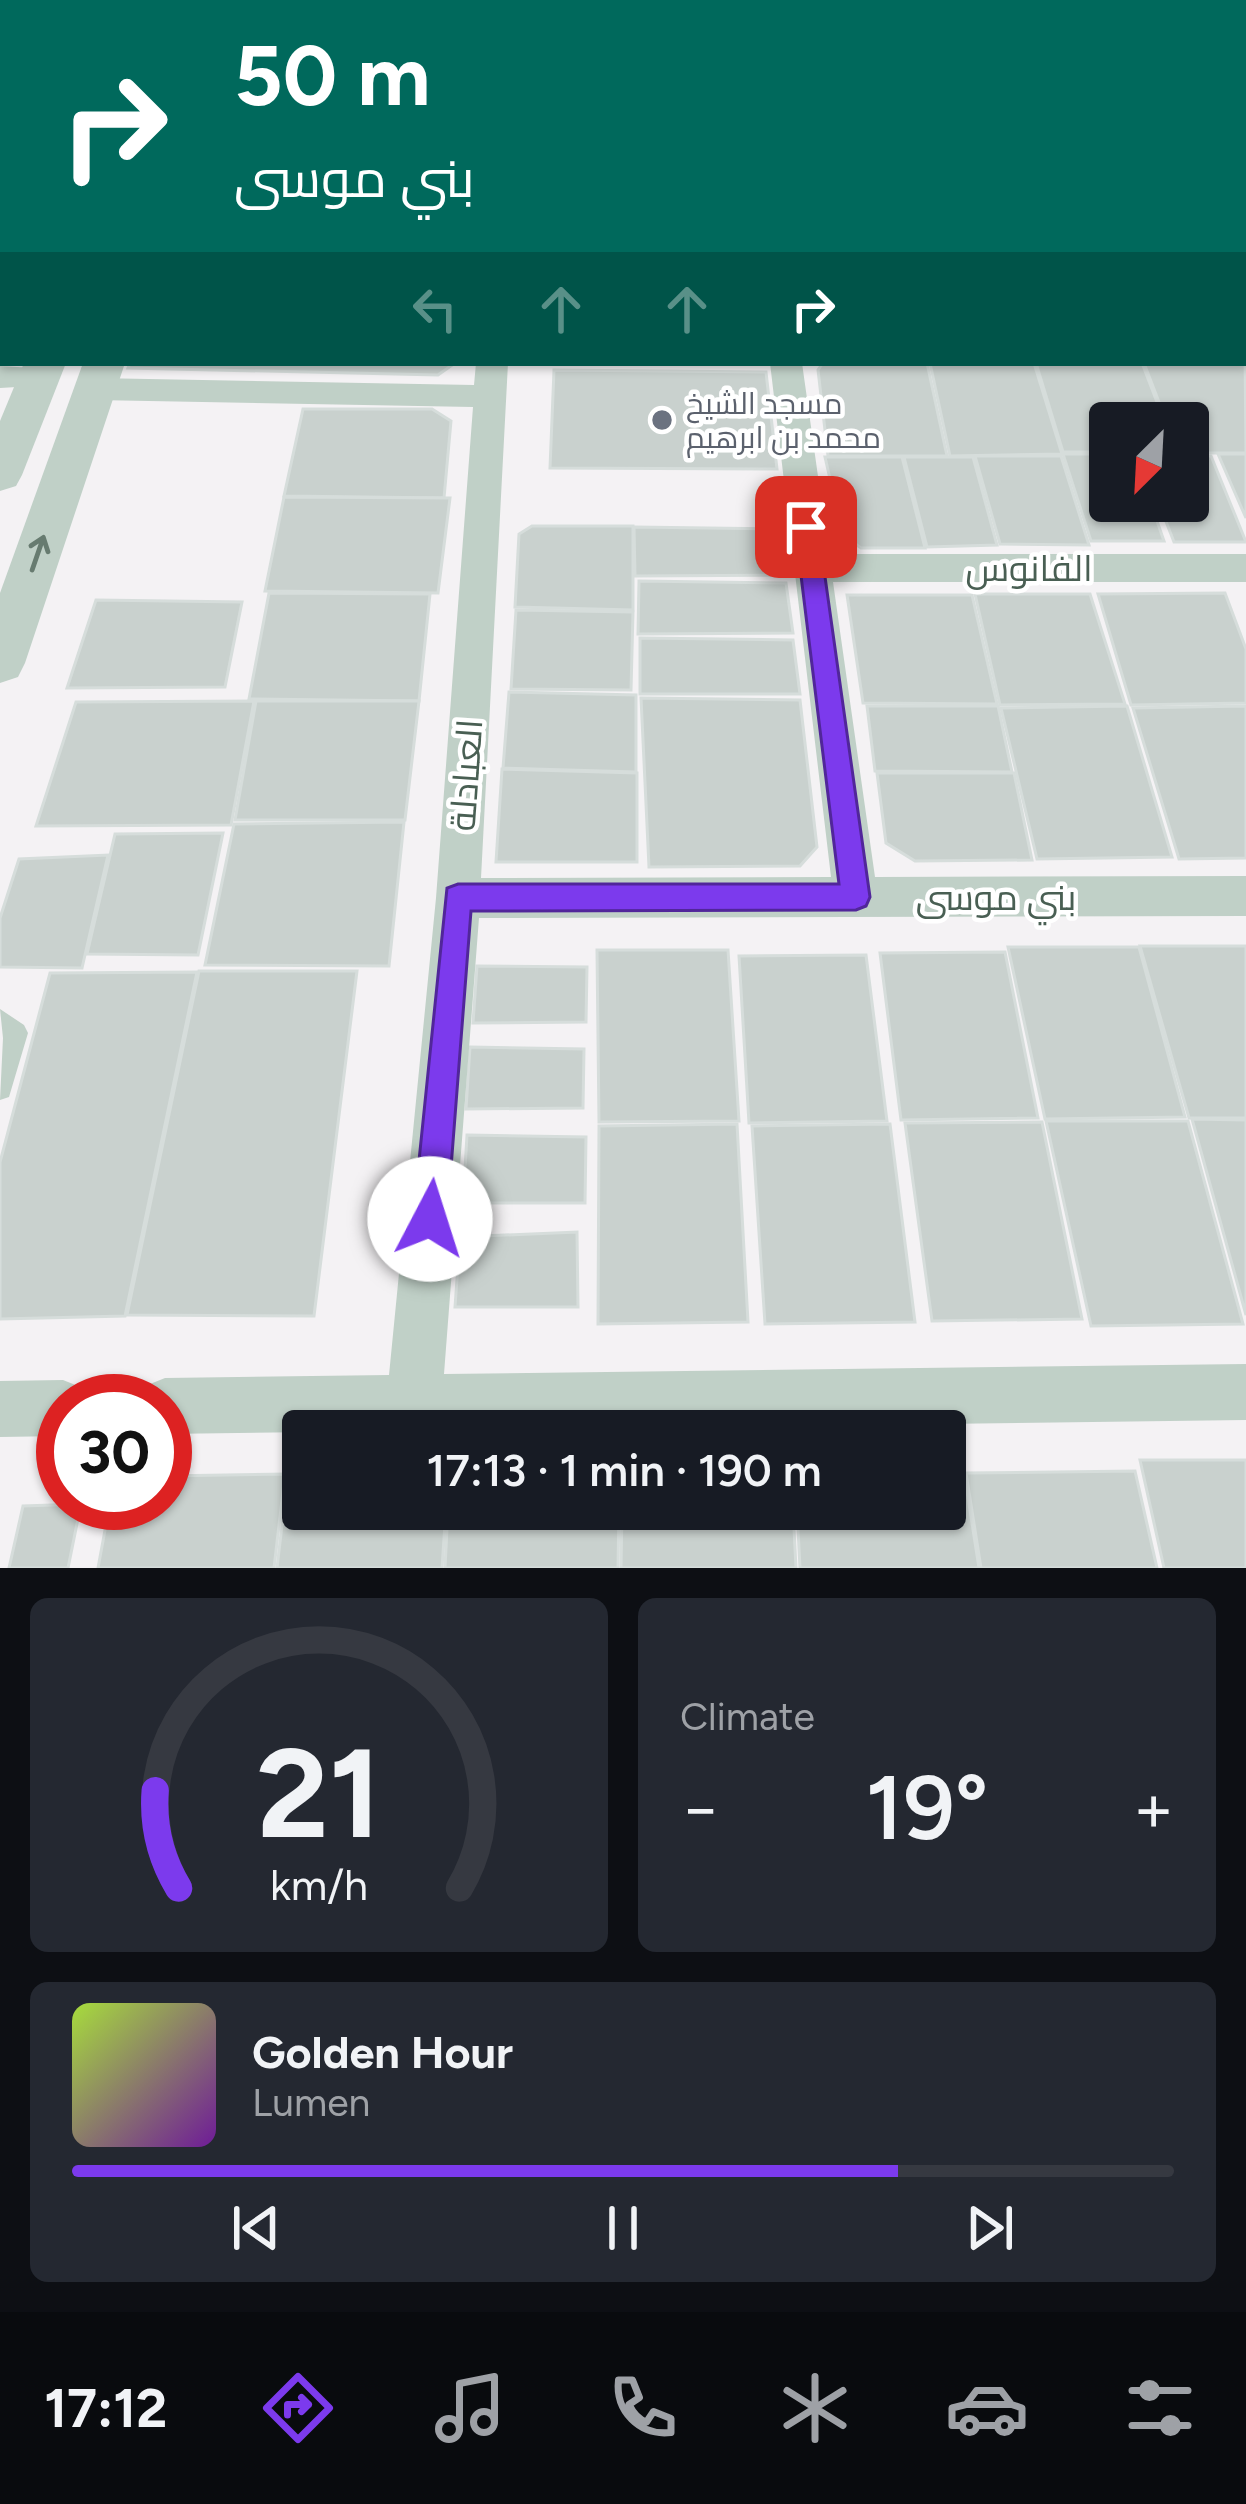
<!DOCTYPE html>
<meta charset="utf-8">
<style>
body{margin:0;font-family:Figtree,Cairo,sans-serif;background:#242831;color:#f1f3f6;height:100vh;display:flex;flex-direction:column;font-size:45px;white-space:nowrap}
*{box-sizing:border-box;margin:0}
p{font-size:39px;color:#9ea1a6}
.icon{flex:none;width:66px;height:66px;fill:none;stroke:currentColor;stroke-width:2;stroke-linecap:round;stroke-linejoin:round}
.map{position:relative;height:1568px;overflow:hidden}
.sheet{display:flex;flex-direction:column;gap:30px;padding:30px;background:#0d0f14;flex:1}
.sheet>*{flex:none}
.guide{position:absolute;left:0px;top:0px;width:1248px;height:366px;box-shadow:0 3px 9px #0004;background:#00695c;color:#fff;overflow:hidden}
.needle{width:78px;rotate:204deg}
.controls{position:absolute;left:1089px;top:402px;display:grid;gap:24px}
.controls a{display:grid;place-items:center;width:120px;height:120px;border-radius:12px;background:#171b24;box-shadow:0 3px 9px #0004;font-size:60px}
.speed{position:absolute;left:36px;top:1374px;display:flex;gap:24px;font-size:60px;font-weight:700;text-align:center}
.speed>*{display:grid;place-content:center;width:156px;height:156px;border-radius:50%;background:#171b24;box-shadow:0 3px 9px #0004;line-height:1}
.speed .limit{border:18px solid #d22;background:#fff;color:#111}
.pin{position:absolute;display:grid;place-items:center;width:102px;height:102px;color:#fff;margin:-51px;border-radius:24px;box-shadow:0 6px 18px #0006}
.me{position:absolute;width:132px;margin:-66px;rotate:5deg;stroke-linejoin:round;filter:drop-shadow(0 0 9px #0008)}
.turn{display:flex;align-items:center;gap:42px;height:252px;padding:0 36px;font-size:54px}
.turn .icon{width:156px;height:156px;stroke-width:2.5}
.turn b{display:block;font-size:84px;line-height:102px}
.lanes{display:flex;align-items:center;height:114px;padding:0 36px;background:#0003;justify-content:center;gap:60px;direction:ltr}
.lanes .off{opacity:.35}
.big{font-size:90px;font-weight:600;line-height:1.1}
.sheet .widget{flex:1;display:flex;flex-direction:column;justify-content:center;gap:18px;min-width:0;padding:0 42px;border-radius:18px;background:#242831}
.sheet .dial{align-items:center;gap:0}
.dial svg{height:312px;overflow:visible;fill:none;stroke:#363941;stroke-width:7;stroke-linecap:round;text-anchor:middle}
.dial text{fill:#f1f3f6;stroke:none}
.song{display:flex;align-items:center;gap:36px}
.cover{width:144px;height:144px;border-radius:18px;background:linear-gradient(135deg,hsl(80 70% 55%),hsl(280 70% 35%))}
.played{height:12px;border-radius:6px;background:linear-gradient(90deg,#7c3aed 75%,#363941 75%)}
.keys{display:flex;justify-content:space-around;direction:ltr}
.heat{display:flex;justify-content:space-between;align-items:center;font-size:66px;direction:ltr}
.sheet .tiles{flex:1;display:grid;gap:30px;grid-template-columns:1fr 1fr}
.widget:last-child{grid-column:span 2}
.trip{position:absolute;left:282px;top:1410px;width:684px;height:120px;border-radius:12px;background:#171b24;box-shadow:0 3px 9px #0004;font-weight:600;line-height:120px;text-align:center}
.menu{display:flex;height:192px;justify-content:space-around;align-items:center;background:#090b0e;color:#9ea1a6}
.menu .icon{width:84px;height:84px}
.menu .active{color:#7c3aed}
.menu b{font-size:54px;color:#f1f3f6}
.map>svg:first-child{display:block}
.building{fill:#c9d1ce;stroke:#d6dddb;stroke-width:3}
.lines{fill:none;stroke-linecap:round;stroke-linejoin:round}
.service{fill:#c0d0c7;fill-rule:evenodd}
.minor{fill:#c0d0c7;fill-rule:evenodd}
.tertiary{fill:#c0d0c7;fill-rule:evenodd}
.oneway{stroke:#677b70}
.route{fill:#7c3aed;stroke:#51269a;stroke-width:3}
.worship-dot{fill:#6b7280;stroke:#fff;stroke-width:4.5}
.labels{text-anchor:middle;dominant-baseline:central;stroke-width:9;stroke-linejoin:round;paint-order:stroke}
.far-worship-label{font-size:30px;fill:#5b616d;stroke:#fff;text-anchor:start}
.street-label{font-size:36px;fill:#495f53;stroke:#fff}
</style>
<div class="map">
<svg width="1246" height="1568" viewBox="0 0 1246 1568">
<rect width="100%" height="100%" fill="#f4f2f4"/>
<!-- building -->
<g class="building">
<path d="M1245 353 1246 453H1188V423H1167L1144 363H1245Z"/>
<path d="M130 363H455L438 375 128 368Z"/>
<path d="M823 363H927L947 456H828L818 370Z"/>
<path d="M930 363H1034L1062 454 950 456Z"/>
<path d="M1036 363H1142L1165 423H1110V452H1063Z"/>
<path d="M554 370 766 372 777 469 550 468Z"/>
<path d="M303 409H432L451 421 444 498 284 496Z"/>
<path d="M1063 454H1110V501H1150L1164 541H1091Z"/>
<path d="M1218 454H1246V518Z"/>
<path d="M975 456H1061L1089 545 1000 544Z"/>
<path d="M1188 456H1211L1246 542H1174L1158 501H1188Z"/>
<path d="M825 457H902L925 548H861L843 535Z"/>
<path d="M904 457H973L997 545 927 547Z"/>
<path d="M284 497 450 498 438 593 265 591Z"/>
<path d="M532 526H633V610L515 607 519 534Z"/>
<path d="M634 527 776 529 783 575 635 576Z"/>
<path d="M639 581 786 583 793 633 638 634Z"/>
<path d="M269 593 430 594 419 701 249 699Z"/>
<path d="M1225 593 1246 649V703L1131 705 1098 594Z"/>
<path d="M975 594H1090L1125 704 1000 705Z"/>
<path d="M847 595H972L997 704 863 703Z"/>
<path d="M96 600 242 602 225 687 67 688Z"/>
<path d="M516 610 633 612 631 690 511 689Z"/>
<path d="M640 638 793 640 800 694H640Z"/>
<path d="M509 692 636 695V772L503 768Z"/>
<path d="M641 698 800 700 817 847 800 866 649 867Z"/>
<path d="M254 701 231 825 36 826 76 702Z"/>
<path d="M256 701H419L405 820H235Z"/>
<path d="M867 706H998L1012 772 875 771Z"/>
<path d="M1127 706 1172 857 1037 859 1001 708Z"/>
<path d="M1246 706V858L1179 859 1133 708Z"/>
<path d="M502 769 637 773V862H496Z"/>
<path d="M877 773H1014L1032 860 915 861 886 843Z"/>
<path d="M404 822 389 966 205 965 234 824Z"/>
<path d="M223 833 198 955 87 954 115 834Z"/>
<path d="M108 855 82 968 0 967V918L19 859Z"/>
<path d="M1140 946H1246V1118H1189Z"/>
<path d="M1008 947H1139L1185 1117 1045 1119Z"/>
<path d="M597 950H728L739 1121 599 1122Z"/>
<path d="M1005 952 1038 1118 901 1120 880 953Z"/>
<path d="M866 955 887 1121 749 1123 739 956Z"/>
<path d="M477 966 587 967 586 1022 473 1023Z"/>
<path d="M199 971H357L314 1316 127 1315Z"/>
<path d="M197 972 125 1316 0 1319V1162L50 973Z"/>
<path d="M470 1047 584 1049 583 1108 466 1109Z"/>
<path d="M1192 1119 1246 1120V1315Z"/>
<path d="M1046 1121H1188L1243 1324 1091 1326Z"/>
<path d="M1042 1122 1082 1319 932 1321 905 1123Z"/>
<path d="M737 1124 748 1322 598 1324 599 1126Z"/>
<path d="M890 1124 915 1322 765 1324 752 1126Z"/>
<path d="M467 1135 586 1137 585 1203H463Z"/>
<path d="M577 1232 578 1307H455L460 1237Z"/>
<path d="M1140 1460H1246V1568H1164Z"/>
<path d="M1135 1471 1157 1568H981L966 1473Z"/>
<path d="M945 1472H964L979 1568H800L797 1509H945Z"/>
<path d="M285 1474 274 1568H98L110 1503H165V1476Z"/>
<path d="M288 1474H303V1509H446L442 1568H277Z"/>
<path d="M81 1504 68 1568H9L23 1506Z"/>
<path d="M448 1509H619L618 1568H445Z"/>
<path d="M622 1509H793L796 1568H621Z"/>
</g>
<g class="lines">
<!-- service -->
<path class="service" d="M0 1009 24 1025 28 1033 9 1097 0 1100 3 1038Z"/>
<!-- minor -->
<g class="minor">
<rect x="507" y="0" width="24" height="3"/>
<path d="M1199 0H1223L1225 3H1201Z"/>
<rect x="0" y="8" width="3" height="14"/>
<path d="M1245 48 1246 49V65L1245 64Z"/>
<rect x="1245" y="142" width="1" height="16"/>
<rect x="1245" y="304" width="1" height="20"/>
<path d="M476 363H508L481 878 831 877 770 363H802L829 554H1246V582H833L875 877 1246 876V916L479 918 444 1374 1246 1364V1420L165 1434V1401H139L145 1386 165 1378 389 1375 436 898 473 407 95 400 83 397 79 389 83 381 95 378 474 385Z"/>
<path d="M0 366 51 369 55 377 51 385 0 388Z"/>
<path d="M63 1380 83 1388 88 1401H63V1436L0 1437V1381Z"/>
</g>
<!-- tertiary -->
<g class="tertiary">
<path d="M24 363H66L22 475 16 486 0 491V421Z"/>
<path d="M83 363H125L25 663 18 677 0 683V593Z"/>
</g>
</g>
<!-- one-way arrows -->
<defs><path id="oneway-shaft" d="M-6 0H5M1.5-3L5.5 0L1.5 3" fill="none" stroke-width="1.6" stroke-linecap="round" stroke-linejoin="round" transform="scale(3)"/></defs>
<use class="oneway" href="#oneway-shaft" transform="translate(38 553) rotate(-71)"/>
<!-- route -->
<path class="route" d="M806 518 818 527 870 897 866 906 856 910 471 911 447 1219 442 1231 430 1236 418 1231 413 1219 447 888 458 884H839L795 527Z"/>
<!-- markers -->
<circle class="worship-dot" cx="662" cy="420" r="12"/>
<g class="labels">
<!-- far-worship labels -->
<g class="far-worship-label">
<text x="686" y="403">مسجد الشيخ<tspan x="686" dy="34">محمد بن ابرهيم</tspan></text>
</g>
<!-- street labels -->
<g class="street-label">
<text x="1029" y="568">الفانوس</text>
<text transform="translate(466 775) rotate(-86)">العبادلة</text>
<text x="996" y="897">بني موسى</text>
</g>
</g>
</svg>
<div class="controls">
<a><svg class="needle" viewBox="-14 -14 28 28"><path d="M0-13l5 13h-10z" fill="#e53935"/><path d="M0 13l5-13h-10z" fill="#9ea1a6"/></svg></a>
</div>
<div class="speed"><div class="limit">30</div></div>
<div class="pin" style="left:806px;top:527px;background:#d93025"><svg class="icon" aria-label="arrive" viewBox="0 0 24 24"><path d="M6 21V4h12l-3 4 3 4H6"/></svg></div>
<svg class="me" style="left:430px;top:1219px" viewBox="-20 -20 40 40"><circle r="19" fill="#fff"/><path d="M0-13L10 11 0 6-10 11z" fill="#7c3aed"/></svg>
<div class="trip">17:13 · 1 min · 190 m</div>
<div class="guide">
<div class="turn"><svg class="icon" aria-label="right" viewBox="0 0 24 24"><path d="M7 20v-9h11M14 6l5 5-5 5"/></svg><div><b>50 m</b>بني موسى</div></div>
<div class="lanes"><svg class="icon off" aria-label="left" viewBox="0 0 24 24"><path d="M17 20v-9H6M10 6l-5 5 5 5"/></svg><svg class="icon off" aria-label="ahead" viewBox="0 0 24 24"><path d="M12 20V5M6 11l6-6 6 6"/></svg><svg class="icon off" aria-label="ahead" viewBox="0 0 24 24"><path d="M12 20V5M6 11l6-6 6 6"/></svg><svg class="icon" aria-label="right" viewBox="0 0 24 24"><path d="M7 20v-9h11M14 6l5 5-5 5"/></svg></div>
</div>
</div>
<section class="sheet">
<div class="tiles">
<div class="widget dial"><svg viewBox="0 0 100 80">
<path d="M14 69A42 42 0 1 1 86 69"/>
<path d="M14 69A42 42 0 0 1 8 44" stroke="#7c3aed"/>
<text x="50" y="56" font-size="32" font-weight="700">21</text>
<text x="50" y="72" font-size="11">km/h</text>
</svg></div>
<div class="widget"><p>Climate</p>
<div class="heat"><a>−</a><b class="big">19°</b><a>+</a></div>
</div>
<div class="widget">
<div class="song"><i class="cover"></i><div><b>Golden Hour</b><p>Lumen</p></div></div>
<div class="played"></div>
<div class="keys"><svg class="icon" aria-label="previous" viewBox="0 0 24 24"><path d="M18 5L8 12l10 7zM5 5v14"/></svg><svg class="icon" aria-label="pause" viewBox="0 0 24 24"><path d="M8 5v14M16 5v14"/></svg><svg class="icon" aria-label="next" viewBox="0 0 24 24"><path d="M6 5l10 7-10 7zM19 5v14"/></svg></div>
</div>
</div>
</section>
<nav class="menu">
<b>17:12</b>
<svg class="icon active" aria-label="directions" viewBox="0 0 24 24"><path d="M12 3l9 9-9 9-9-9zM9 14v-3h6M13 9l2 2-2 2"/></svg>
<svg class="icon" aria-label="music" viewBox="0 0 24 24"><path d="M9 18V5l10-2v13"/><circle cx="6" cy="18" r="3"/><circle cx="16" cy="16" r="3"/></svg>
<svg class="icon" aria-label="phone" viewBox="0 0 24 24"><path d="M5 4h4l2 5-3 2q2 4 5 5l2-3 5 2v4C11 20 4 13 5 4z"/></svg>
<svg class="icon" aria-label="climate" viewBox="0 0 24 24"><path d="M12 3v18M4 7l16 10M4 17L20 7"/></svg>
<svg class="icon" aria-label="car" viewBox="0 0 24 24"><path d="M5 17H2v-5l4-1 3-4h7l3 4 3 1v5h-3M9 17h6M6 11h13"/><circle cx="7" cy="17" r="2"/><circle cx="17" cy="17" r="2"/></svg>
<svg class="icon" aria-label="filters" viewBox="0 0 24 24"><path d="M4 7h16M4 17h16"/><circle cx="9" cy="7" r="2"/><circle cx="15" cy="17" r="2"/></svg>
</nav>
